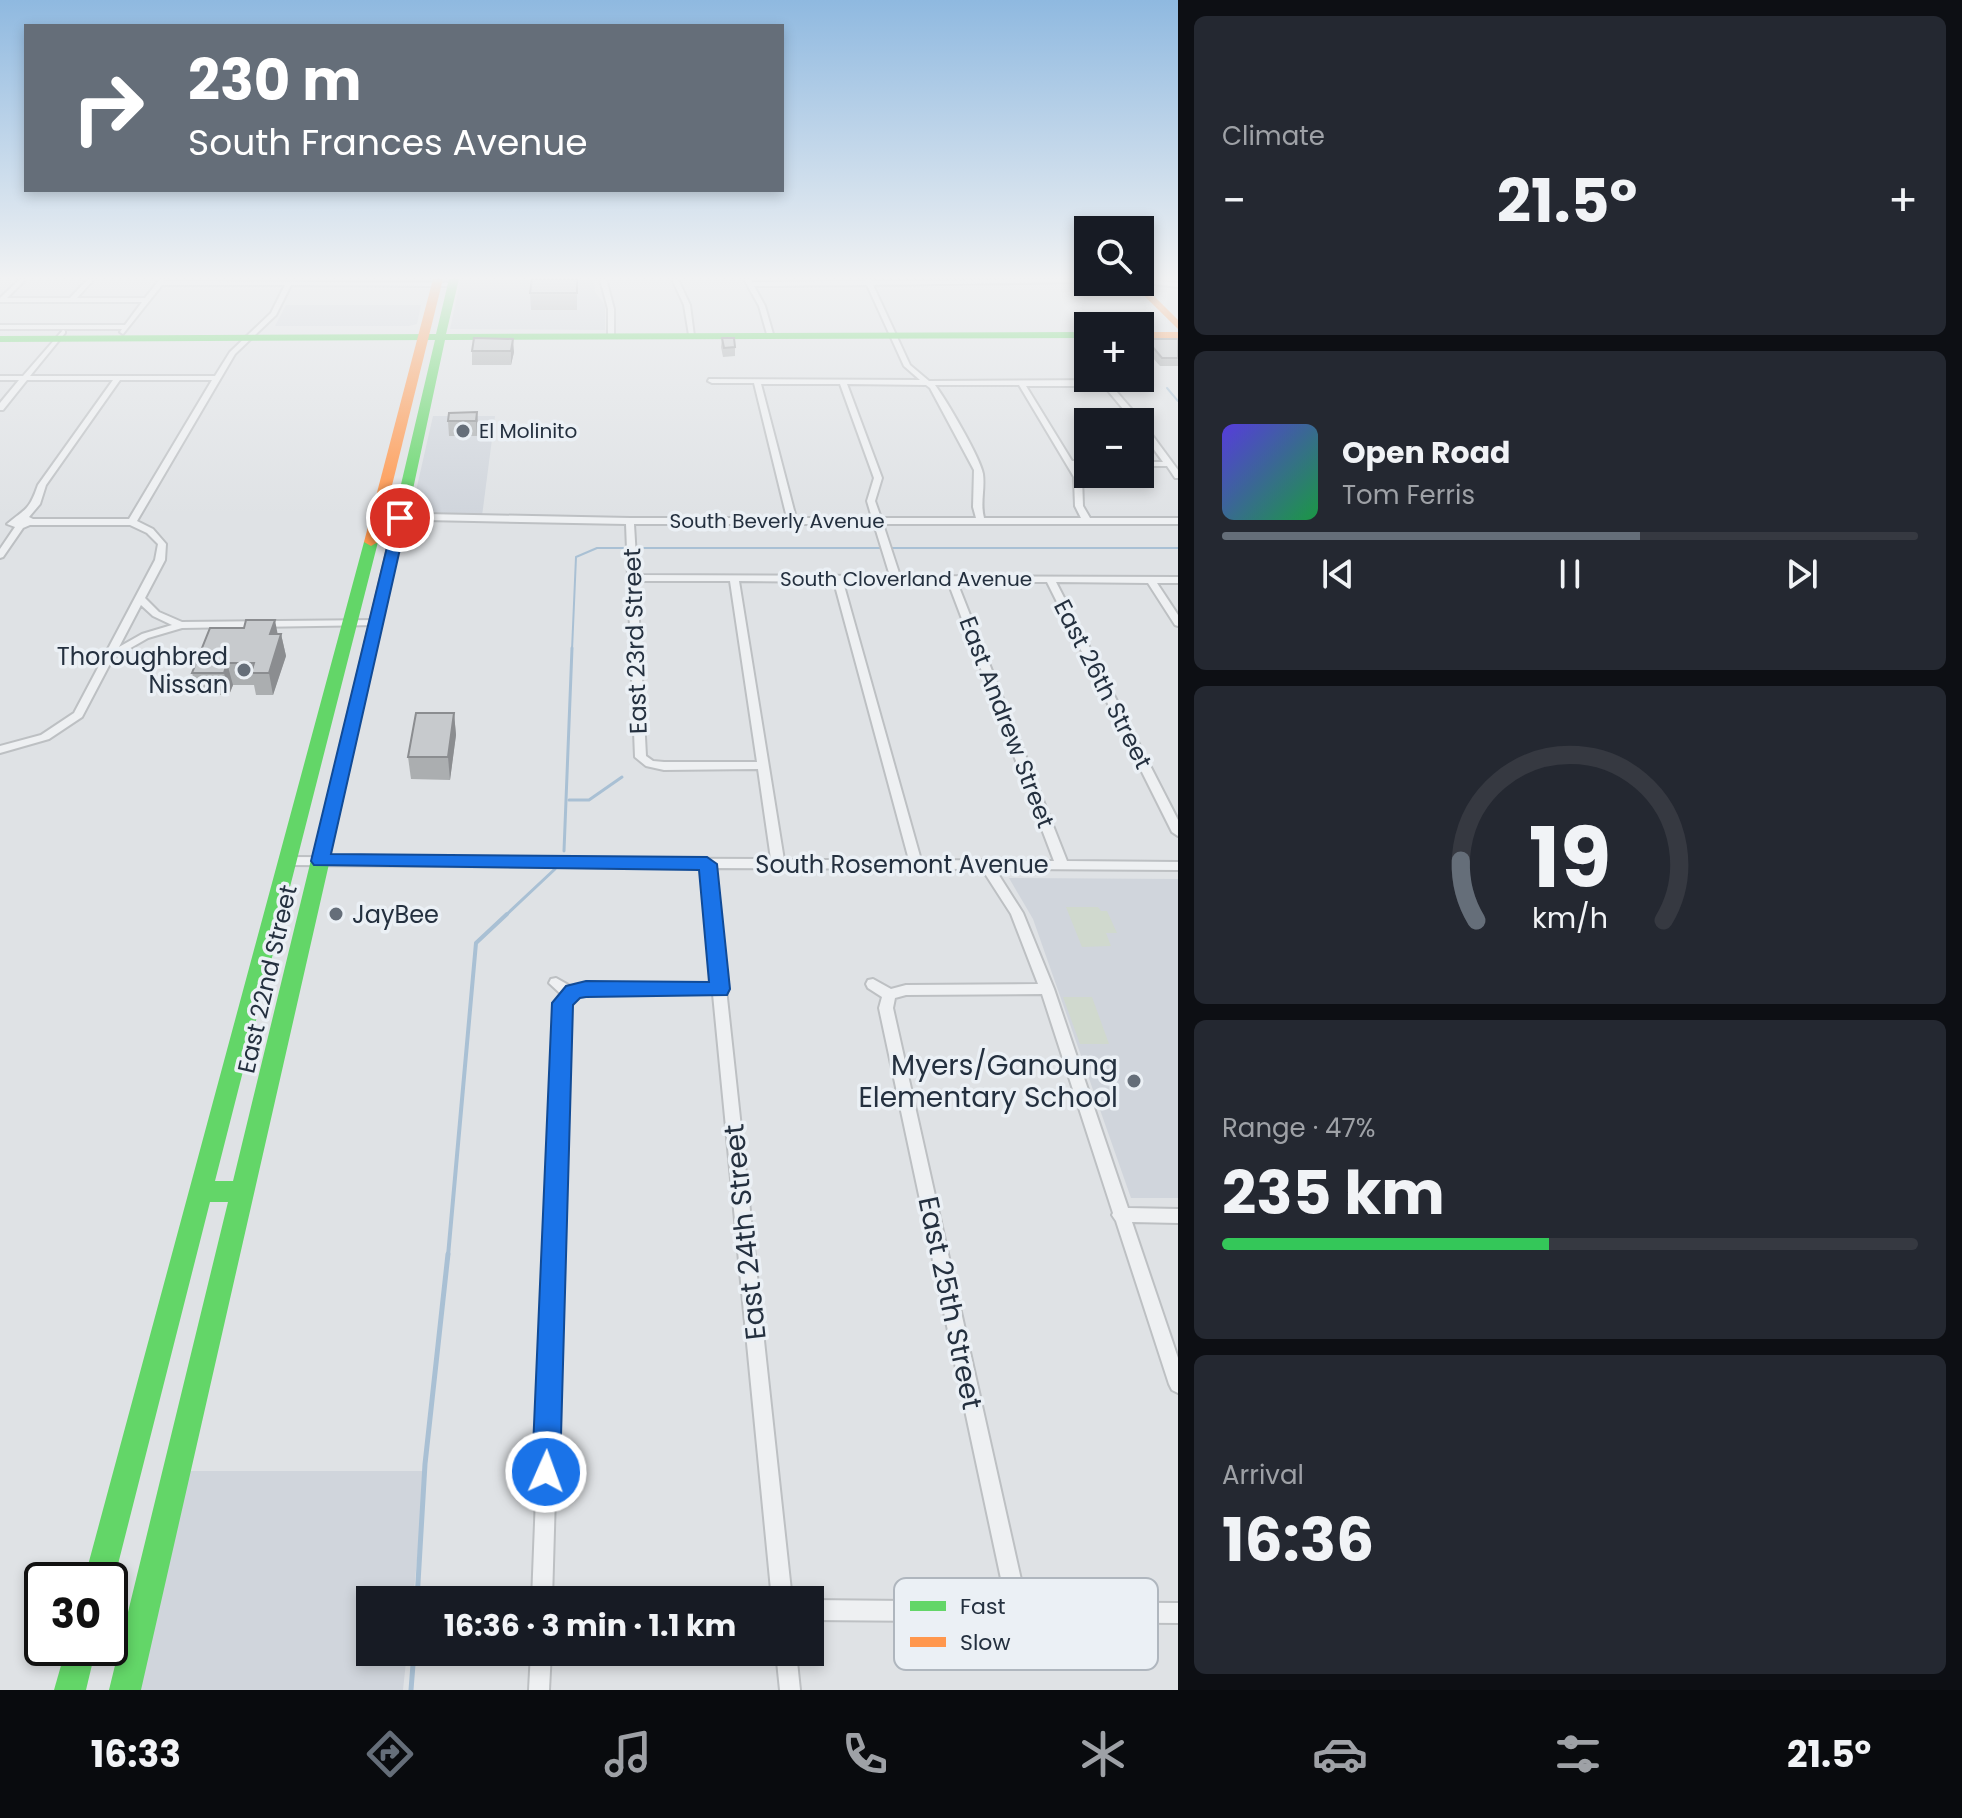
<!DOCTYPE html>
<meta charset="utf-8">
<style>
body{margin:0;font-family:Poppins,sans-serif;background:#242831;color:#f1f3f6;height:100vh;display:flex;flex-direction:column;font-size:30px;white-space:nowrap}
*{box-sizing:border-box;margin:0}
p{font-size:26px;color:#9ea1a6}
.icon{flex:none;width:44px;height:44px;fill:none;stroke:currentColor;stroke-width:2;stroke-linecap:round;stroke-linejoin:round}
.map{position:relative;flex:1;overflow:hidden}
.side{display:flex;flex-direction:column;gap:16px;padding:16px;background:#0d0f14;width:784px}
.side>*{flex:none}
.banner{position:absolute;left:24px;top:24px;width:760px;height:168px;border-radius:0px;box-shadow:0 4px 12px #0003;background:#656e79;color:#fff;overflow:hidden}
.tools{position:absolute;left:1074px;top:216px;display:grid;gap:16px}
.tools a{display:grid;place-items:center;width:80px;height:80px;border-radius:0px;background:#171b24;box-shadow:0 4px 12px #0003;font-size:40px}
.speed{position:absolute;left:24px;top:1562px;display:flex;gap:16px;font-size:40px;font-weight:700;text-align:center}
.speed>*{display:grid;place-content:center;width:104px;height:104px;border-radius:50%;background:#171b24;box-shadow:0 4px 12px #0003;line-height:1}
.speed .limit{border:4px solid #111;border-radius:12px;background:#fff;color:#111}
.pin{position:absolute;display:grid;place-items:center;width:68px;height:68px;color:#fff;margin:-34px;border:4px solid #fff;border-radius:50%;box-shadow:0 2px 8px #0007}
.me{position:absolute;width:88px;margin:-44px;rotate:2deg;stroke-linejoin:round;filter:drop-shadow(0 0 6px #0008)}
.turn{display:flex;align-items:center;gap:28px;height:168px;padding:0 32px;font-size:36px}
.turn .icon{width:104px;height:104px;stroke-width:2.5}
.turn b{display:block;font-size:56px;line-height:68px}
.big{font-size:60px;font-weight:700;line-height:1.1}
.side .widget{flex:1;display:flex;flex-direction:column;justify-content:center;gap:12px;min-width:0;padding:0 28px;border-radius:12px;background:#242831}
.side .dial{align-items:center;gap:0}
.dial svg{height:208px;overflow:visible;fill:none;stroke:#363941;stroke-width:7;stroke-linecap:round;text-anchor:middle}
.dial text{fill:#f1f3f6;stroke:none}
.song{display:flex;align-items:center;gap:24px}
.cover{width:96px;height:96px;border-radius:12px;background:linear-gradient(135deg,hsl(250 70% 55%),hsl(140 70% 35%))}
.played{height:8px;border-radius:4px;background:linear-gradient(90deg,#656e79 60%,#363941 60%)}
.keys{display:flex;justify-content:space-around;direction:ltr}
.heat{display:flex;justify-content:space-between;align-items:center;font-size:44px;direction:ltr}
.charge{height:12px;border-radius:6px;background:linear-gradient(90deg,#34c759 47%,#363941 0)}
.trip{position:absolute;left:356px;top:1586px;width:468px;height:80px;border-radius:0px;background:#171b24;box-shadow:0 4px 12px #0003;font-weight:700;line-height:80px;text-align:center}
.tab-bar{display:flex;height:128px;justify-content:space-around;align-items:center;background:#090b0e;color:#9ea1a6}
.tab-bar .icon{width:56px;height:56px}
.tab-bar .current{color:#656e79}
.tab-bar b{font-size:36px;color:#f1f3f6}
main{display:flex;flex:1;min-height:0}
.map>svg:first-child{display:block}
.built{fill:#d0d5dc}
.green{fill:#d0d9ce}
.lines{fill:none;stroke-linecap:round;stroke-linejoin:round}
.stream-far3{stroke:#a9c0d4;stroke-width:2}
.stream-far2{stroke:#a9c0d4;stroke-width:3}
.stream-far1{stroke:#a9c0d4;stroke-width:4}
.stream{stroke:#a9c0d4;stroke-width:5}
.street-casing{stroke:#bdc0c3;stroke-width:4}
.street{fill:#eef0f2;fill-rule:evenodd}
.fast{fill:#63d668;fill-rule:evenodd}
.slow{fill:#ff974d;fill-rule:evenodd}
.wall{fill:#abaeb0}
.shaded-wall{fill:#8b8d90}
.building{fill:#c7cacd;stroke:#8b8d90;stroke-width:2}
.route{fill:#1a73e8;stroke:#114b97;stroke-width:2}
.poi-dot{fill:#656e79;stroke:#ebf0f5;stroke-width:3}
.labels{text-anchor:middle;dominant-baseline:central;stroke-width:7;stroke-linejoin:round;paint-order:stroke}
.far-poi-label{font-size:20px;fill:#24303f;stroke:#ebf0f5;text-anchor:start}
.far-street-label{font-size:20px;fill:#24303f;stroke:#ebf0f5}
.street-label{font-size:24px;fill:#24303f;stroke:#ebf0f5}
.poi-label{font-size:24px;fill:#24303f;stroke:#ebf0f5;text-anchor:end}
.near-poi-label{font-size:28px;fill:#24303f;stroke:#ebf0f5;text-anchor:end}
.near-street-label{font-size:28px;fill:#24303f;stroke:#ebf0f5}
.key{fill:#ebf0f5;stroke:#afb6be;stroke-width:2}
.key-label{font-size:22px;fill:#24303f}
</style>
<main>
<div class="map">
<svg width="1178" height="1690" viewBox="0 0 1178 1690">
<rect width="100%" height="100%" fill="#dfe2e5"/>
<!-- built -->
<g class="built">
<path d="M461 279H594L595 292 605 305V330L450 329Z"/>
<path d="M286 305H421L417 324 409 326H275Z"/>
<path d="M433 416H495L482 516 414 515 411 513Z"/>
<path d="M1009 878 1178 879V1198H1131L1033 919Z"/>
<path d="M190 1471H426L413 1600H370V1652H407L403 1690H140Z"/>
</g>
<!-- green -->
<g class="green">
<path d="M1066 907H1098L1101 911H1107L1117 933H1106L1111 946 1082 947Z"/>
<path d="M1063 997H1092L1109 1044H1080Z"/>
</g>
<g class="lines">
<!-- stream-far3 -->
<g class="stream-far3">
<path d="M1167 388 1178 401"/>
<path d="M890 548H1178"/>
<path d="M572 650 576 557 597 548H882"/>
</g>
<!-- stream-far2 -->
<g class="stream-far2">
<path d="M569 800H589L622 777"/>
<path d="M564 851 572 648"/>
<path d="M505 916 555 869"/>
</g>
<!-- stream-far1 -->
<path class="stream-far1" d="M448 1256 476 943 507 914"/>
<!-- stream -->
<g class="stream">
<path d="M417 1600 425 1464 448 1254"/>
<path d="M411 1690 414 1652"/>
</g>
<defs>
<g id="street">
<path d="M20 279H26L7 298H70L88 279H94L77 298H145L160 279H166L164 281 455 283 453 286 291 285 276 315 235 354 137 521 153 529 166 544 165 560 145 598 159 612 182 622 376 620 379 621V625L182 628 148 638 113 658 82 717 49 739 0 753V746L41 735 74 713 155 560 158 544 147 533 130 525H30L23 528 3 557 0 558V549L15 527 7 524C26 508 29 511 38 485L113 380H27L3 410H0V403L19 380H0V376H23L63 330 65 331V333L30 376H215L230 352 271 313 285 285H162L123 334 120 332 122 329H0V325H125L142 302H0V298ZM120 380H212L129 519H33L29 517 40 504 46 485ZM141 605 153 616 172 625 142 634 119 647Z"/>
<path d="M600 279H606L614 309V334L611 336 608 334V309Z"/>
<path d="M672 279H678L690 305 694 336 689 335 684 305Z"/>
<path d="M744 279H750L752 282 865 281 864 279H870L871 281 1088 279V282H1090L873 285 910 365 929 381 1111 380 1110 384 1141 420 1178 470V478H1175L1167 466H1140V462H1163L1140 430V422H1134L1104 386H1026L1072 461H1088V465H1075L1082 477 1083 506 1090 518H1178V524H883L900 576 1178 577V583H1157L1178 615V626L1175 625 1148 583 1056 582 1178 820V836L1172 832 1047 582H957L1067 861 1178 862V870L995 869 1023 913 1054 989 1128 1208 1178 1209V1223L1132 1222 1178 1358V1393L1172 1390 1169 1384 1116 1221 1112 1215 1113 1213 1042 994 906 995 895 998 893 1008 1026 1602 1178 1603V1623L810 1620V1600L1006 1602 879 1008 882 997 868 988 866 984 868 980 873 979 891 989 906 985 1038 984 1011 914 982 869 713 868 792 1600H772L713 994H586L575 997 569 1008 552 1600H532L555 1008 562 995 549 983 551 979 556 978 572 987 586 984H712L701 868 289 865 283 861 289 857 771 859 758 769 664 770 646 766 635 757 626 524 376 519 372 516 376 513 630 518H787L754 383H712L708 381 709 379 920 380 904 366 867 285 754 286 765 306 773 334 770 336 767 334 759 306ZM761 384H840L874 478 867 501 872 518H796ZM847 384 926 385 930 388 974 470 973 507 976 518H881L875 501 882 478ZM935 385H1019L1074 477 1075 506 1081 518H984C980 503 985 490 983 474 980 457 946 400 935 385ZM634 524H874L890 576 637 575ZM637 581H730L757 762H664L653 761 646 756ZM739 581 834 582 909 860H784ZM843 582H948L1054 861 921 860Z"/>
<path d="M1140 279 1178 283V287L1138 282H1140Z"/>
<path d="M531 1652H551L549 1690H529Z"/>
<path d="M776 1652H796L800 1690H780Z"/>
</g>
</defs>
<!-- street casing -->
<use href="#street" class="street-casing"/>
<!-- street -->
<use href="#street" class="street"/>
<!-- fast -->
<g class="fast">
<path d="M449 279H459L446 334 1088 332V338L445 340 404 531 397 535 390 531 435 340 0 342V336L436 334Z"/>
<path d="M371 538 378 542 215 1181H233L326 798 335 792 344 798 141 1690H109L228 1202H210L114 1580 110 1589V1580H84L364 542Z"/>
<path d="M66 1648H96L86 1690H54Z"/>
</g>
<!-- slow -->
<g class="slow">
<path d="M433 279H443L378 542 371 546 364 542Z"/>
<path d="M1130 282H1140L1178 320V329Z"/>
<rect x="1140" y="332" width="38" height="6"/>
<path d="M397 527 404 531 344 798 335 804 326 798 390 531Z"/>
</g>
</g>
<!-- wall -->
<g class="wall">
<path d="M577 279V310H531L530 293Z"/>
<path d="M474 338 514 352 511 365H472V351Z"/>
<path d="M722 338 735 347V356L723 357 721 347Z"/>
<path d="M1146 339H1178V366H1160L1144 348Z"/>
<path d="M477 412 478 427 477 436H449L448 421Z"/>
<path d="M277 634H281L286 656 273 695H256L254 685H233L229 695H198L192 673Z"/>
<path d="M454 713 456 735 450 780 411 779 408 757Z"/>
</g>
<!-- shaded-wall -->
<g class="shaded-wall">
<path d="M513 339 514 352 511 365V351Z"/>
<path d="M477 412 478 427 477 436 476 421Z"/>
<path d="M275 620 279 641 281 634 286 656 273 695 269 673 270 634Z"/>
<path d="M227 663 233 685 229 695 224 673Z"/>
<path d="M454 713 456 735 450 780 448 757Z"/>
</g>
<!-- building -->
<g class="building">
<path d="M532 279H577V293H530Z"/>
<path d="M474 338 513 339 511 351H472Z"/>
<path d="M722 338H734L735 347 724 348Z"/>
<path d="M1146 339H1178V358H1162Z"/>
<path d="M477 412 476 421H448L449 413Z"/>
<path d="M246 620H275L270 634H281L269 673H251L254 663H227L224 673H192L210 628H244Z"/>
<path d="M416 713H454L448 757H408Z"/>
</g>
<!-- sky -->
<linearGradient id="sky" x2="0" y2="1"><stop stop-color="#8fb9e0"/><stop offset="0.54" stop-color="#f1f2f3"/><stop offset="1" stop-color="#f1f2f3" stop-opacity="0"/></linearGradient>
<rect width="1178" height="515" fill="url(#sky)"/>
<!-- route -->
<path class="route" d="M400 514 407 518 331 854 707 857 717 864 730 989 727 995 586 997 580 998 573 1005 560 1472 556 1482 546 1486 536 1482 532 1472 552 1003 566 986 586 981 709 982 699 870 314 865 311 861 394 518Z"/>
<!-- markers -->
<g class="poi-dot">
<circle cx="463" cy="431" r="8"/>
<circle cx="244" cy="670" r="8"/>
<circle cx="336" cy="914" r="8"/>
<circle cx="1134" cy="1081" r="8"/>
</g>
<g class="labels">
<!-- far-poi labels -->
<g class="far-poi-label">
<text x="479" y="431">El Molinito</text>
</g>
<!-- far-street labels -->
<g class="far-street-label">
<text x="777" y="521">South Beverly Avenue</text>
<text x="906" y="579">South Cloverland Avenue</text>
</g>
<!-- street labels -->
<g class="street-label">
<text transform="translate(635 641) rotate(-92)">East 23rd Street</text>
<text transform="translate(1103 684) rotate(63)">East 26th Street</text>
<text transform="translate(1007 722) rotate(69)">East Andrew Street</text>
<text x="902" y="864">South Rosemont Avenue</text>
<text transform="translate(267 979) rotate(-77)">East 22nd Street</text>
</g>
<!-- poi labels -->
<g class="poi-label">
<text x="228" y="656">Thoroughbred<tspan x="228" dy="28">Nissan</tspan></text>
<text x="352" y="914" text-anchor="start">JayBee</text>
</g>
<!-- near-poi labels -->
<g class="near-poi-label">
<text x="1118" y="1065">Myers/Ganoung<tspan x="1118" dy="32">Elementary School</tspan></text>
</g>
<!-- near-street labels -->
<g class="near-street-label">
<text transform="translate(745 1232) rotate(-96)">East 24th Street</text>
<text transform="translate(950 1303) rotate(78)">East 25th Street</text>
</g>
</g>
<!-- legend -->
<rect x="894" y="1578" width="264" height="92" rx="12" class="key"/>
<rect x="910" y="1601" width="36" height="10" fill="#63d668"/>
<rect x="910" y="1637" width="36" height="10" fill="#ff974d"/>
<g class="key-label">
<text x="960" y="1614">Fast</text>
<text x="960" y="1650">Slow</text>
</g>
</svg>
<div class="tools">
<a><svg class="icon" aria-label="search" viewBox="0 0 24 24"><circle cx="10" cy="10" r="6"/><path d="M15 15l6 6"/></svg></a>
<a>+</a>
<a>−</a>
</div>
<div class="speed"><div class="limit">30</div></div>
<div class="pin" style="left:400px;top:518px;background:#d93025"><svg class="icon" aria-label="arrive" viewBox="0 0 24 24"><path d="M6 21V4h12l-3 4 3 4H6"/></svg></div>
<svg class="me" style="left:546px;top:1472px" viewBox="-20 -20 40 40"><circle r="17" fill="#1a73e8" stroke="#fff" stroke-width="3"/><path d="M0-11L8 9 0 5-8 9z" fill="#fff"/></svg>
<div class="trip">16:36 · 3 min · 1.1 km</div>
<div class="banner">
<div class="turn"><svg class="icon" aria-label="right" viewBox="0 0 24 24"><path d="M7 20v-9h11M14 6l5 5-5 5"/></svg><div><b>230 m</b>South Frances Avenue</div></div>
</div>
</div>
<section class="side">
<div class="widget"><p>Climate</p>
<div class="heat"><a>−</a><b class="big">21.5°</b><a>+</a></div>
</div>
<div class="widget">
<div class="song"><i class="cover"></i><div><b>Open Road</b><p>Tom Ferris</p></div></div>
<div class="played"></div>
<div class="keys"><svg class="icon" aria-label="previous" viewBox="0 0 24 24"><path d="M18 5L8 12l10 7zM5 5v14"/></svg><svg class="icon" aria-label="pause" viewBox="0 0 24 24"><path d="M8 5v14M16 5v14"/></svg><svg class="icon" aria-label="next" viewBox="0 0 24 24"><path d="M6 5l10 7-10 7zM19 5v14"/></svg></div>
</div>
<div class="widget dial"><svg viewBox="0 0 100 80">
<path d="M14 69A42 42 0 1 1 86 69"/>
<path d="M14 69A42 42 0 0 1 8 46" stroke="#656e79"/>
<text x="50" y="56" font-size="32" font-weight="700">19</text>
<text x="50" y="72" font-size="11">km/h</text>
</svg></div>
<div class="widget"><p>Range · 47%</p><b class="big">235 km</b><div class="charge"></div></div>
<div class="widget"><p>Arrival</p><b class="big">16:36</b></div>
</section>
</main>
<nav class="tab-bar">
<b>16:33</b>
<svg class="icon current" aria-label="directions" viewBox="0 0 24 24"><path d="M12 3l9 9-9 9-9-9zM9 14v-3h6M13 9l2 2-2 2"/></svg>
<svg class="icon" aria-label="music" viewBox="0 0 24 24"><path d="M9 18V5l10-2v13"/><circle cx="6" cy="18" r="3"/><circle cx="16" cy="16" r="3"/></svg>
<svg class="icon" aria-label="phone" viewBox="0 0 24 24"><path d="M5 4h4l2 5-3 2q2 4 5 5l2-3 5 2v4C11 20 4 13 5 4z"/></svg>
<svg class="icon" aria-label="climate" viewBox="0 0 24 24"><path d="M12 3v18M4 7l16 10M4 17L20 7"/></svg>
<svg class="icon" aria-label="car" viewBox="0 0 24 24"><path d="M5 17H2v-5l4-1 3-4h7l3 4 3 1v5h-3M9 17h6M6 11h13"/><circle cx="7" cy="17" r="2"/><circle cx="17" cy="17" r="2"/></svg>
<svg class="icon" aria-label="filters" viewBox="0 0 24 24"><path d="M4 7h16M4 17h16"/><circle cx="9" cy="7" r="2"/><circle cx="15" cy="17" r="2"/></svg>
<b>21.5°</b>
</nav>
